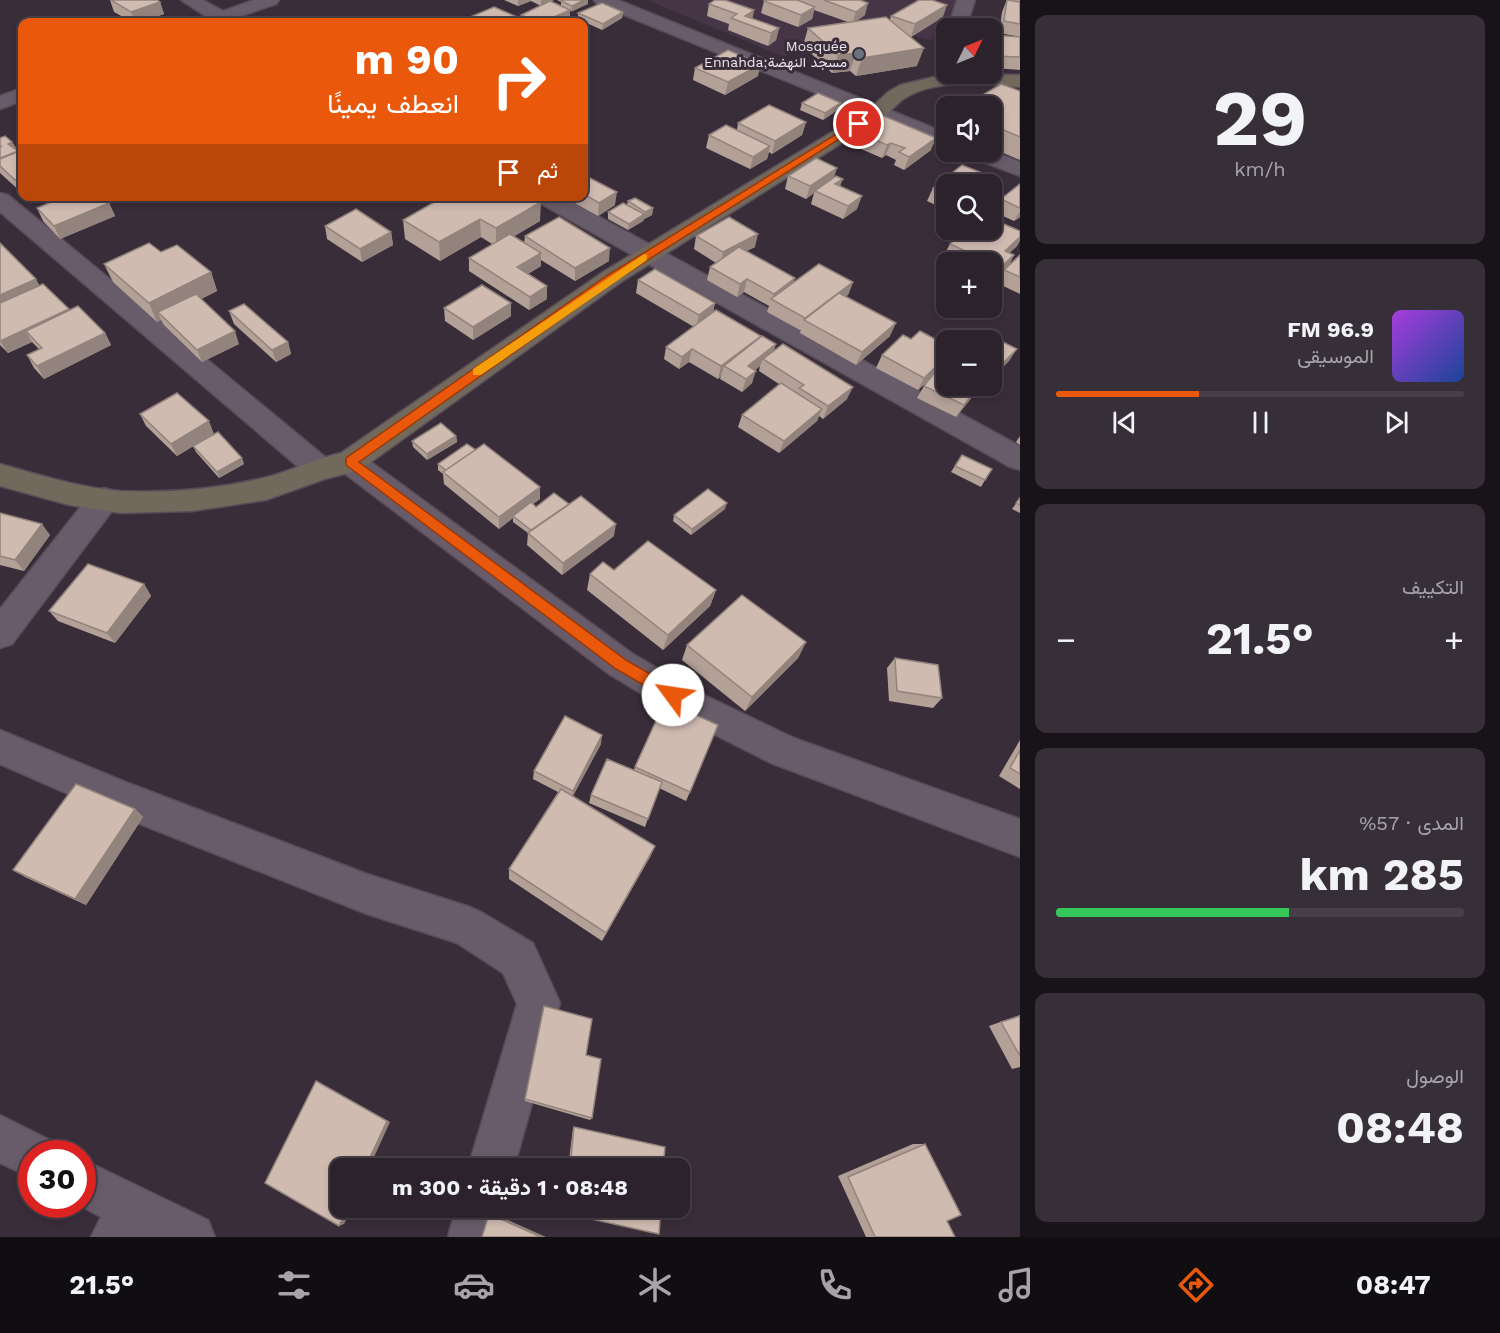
<!DOCTYPE html>
<html lang="ar">
<meta charset="utf-8">
<style>
body{margin:0;font-family:"Work Sans",Vazirmatn,sans-serif;background:#372f38;color:#f1f3f6;direction:rtl;height:100vh;display:flex;flex-direction:column;font-size:22px;white-space:nowrap}
*{box-sizing:border-box;margin:0}
p{font-size:20px;color:#a6a4a9}
.icon{flex:none;width:33px;height:33px;fill:none;stroke:currentColor;stroke-width:2;stroke-linecap:round;stroke-linejoin:round}
.map{position:relative;flex:1;overflow:hidden;direction:ltr}
.sheet{display:flex;flex-direction:column;gap:15px;padding:15px;background:#181318;width:480px}
.sheet>*{flex:none}
.guide{position:absolute;left:18px;top:18px;width:570px;height:183px;border-radius:12px;box-shadow:0 3px 9px #0003,0 0 0 2px #473f48;direction:rtl;background:#ea580c;color:#fff;overflow:hidden}
.needle{width:39px;rotate:47deg}
.buttons{position:absolute;left:936px;top:18px;display:grid;gap:12px}
.buttons a{display:grid;place-items:center;width:66px;height:66px;border-radius:12px;background:#2b222c;box-shadow:0 3px 9px #0003,0 0 0 2px #473f48;font-size:30px}
.speed{position:absolute;left:18px;top:1140px;display:flex;gap:12px;font-size:30px;font-weight:700;text-align:center}
.speed>*{display:grid;place-content:center;width:78px;height:78px;border-radius:50%;background:#2b222c;box-shadow:0 3px 9px #0003,0 0 0 2px #473f48;line-height:1}
.speed .limit{border:9px solid #d22;background:#fff;color:#111}
.pin{position:absolute;display:grid;place-items:center;width:51px;height:51px;color:#fff;margin:-26px;border:3px solid #fff;border-radius:50%;box-shadow:0 2px 6px #0007}
.me{position:absolute;width:66px;margin:-33px;rotate:301deg;stroke-linejoin:round;filter:drop-shadow(0 0 4px #0008)}
.turn{display:flex;align-items:center;gap:21px;height:126px;padding:0 30px;font-size:27px}
.turn .icon{width:78px;height:78px;stroke-width:2.5}
.turn b{display:block;font-size:42px;line-height:51px}
.then{display:flex;align-items:center;height:57px;padding:0 30px;background:#0003;gap:12px;font-size:22px}
.big{font-size:45px;font-weight:700;line-height:1.1}
.sheet .widget{flex:1;display:flex;flex-direction:column;justify-content:center;gap:9px;min-width:0;padding:0 21px;border-radius:12px;background:#372f38}
.sheet .dial{align-items:center;gap:0}
.dial b{font-size:78px;line-height:1}
.song{display:flex;align-items:center;gap:18px}
.cover{width:72px;height:72px;border-radius:9px;background:linear-gradient(135deg,hsl(280 70% 55%),hsl(220 70% 35%))}
.played{height:6px;border-radius:3px;background:linear-gradient(90deg,#ea580c 35%,#473f48 35%)}
.keys{display:flex;justify-content:space-around;direction:ltr}
.heat{display:flex;justify-content:space-between;align-items:center;font-size:33px;direction:ltr}
.charge{height:9px;border-radius:4px;background:linear-gradient(90deg,#34c759 57%,#473f48 0)}
.trip{position:absolute;left:330px;top:1158px;width:360px;height:60px;border-radius:12px;background:#2b222c;box-shadow:0 3px 9px #0003,0 0 0 2px #473f48;font-weight:700;line-height:60px;text-align:center;direction:rtl}
.tabs{display:flex;height:96px;justify-content:space-around;align-items:center;background:#110e12;color:#a6a4a9}
.tabs .icon{width:42px;height:42px}
.tabs .selected{color:#ea580c}
.tabs b{font-size:27px;color:#f1f3f6}
main{display:flex;flex:1;min-height:0}
.map>svg:first-child{display:block}
.built{fill:#453547}
.lines{fill:none;stroke-linecap:round;stroke-linejoin:round}
.minor-casing{stroke:#564b57;stroke-width:3}
.tertiary-casing{stroke:#564b57;stroke-width:3}
.secondary-casing{stroke:#564b57;stroke-width:3}
.minor{fill:#695c6a;fill-rule:evenodd}
.tertiary{fill:#695c6a;fill-rule:evenodd}
.secondary{fill:#72695c;fill-rule:evenodd}
.wall{fill:#b3a198}
.shaded-wall{fill:#92837c}
.building{fill:#d0bbb1;stroke:#92837c;stroke-width:1.5}
.route{fill:#ea580c;stroke:#983908;stroke-width:1.5}
.slow{fill:#f59e0b}
.worship-dot{fill:#6b7280;stroke:#392d3a;stroke-width:2}
.labels{text-anchor:middle;dominant-baseline:central;stroke-width:6;stroke-linejoin:round;paint-order:stroke}
.far-poi-label{font-size:14px;fill:#eee6ef;stroke:#392d3a;text-anchor:end}
</style>
<main>
<section class="sheet">
<div class="widget dial"><b>29</b><p>km/h</p></div>
<div class="widget">
<div class="song"><i class="cover"></i><div><b>96.9 FM</b><p>الموسيقى</p></div></div>
<div class="played"></div>
<div class="keys"><svg class="icon" aria-label="previous" viewBox="0 0 24 24"><path d="M18 5L8 12l10 7zM5 5v14"/></svg><svg class="icon" aria-label="pause" viewBox="0 0 24 24"><path d="M8 5v14M16 5v14"/></svg><svg class="icon" aria-label="next" viewBox="0 0 24 24"><path d="M6 5l10 7-10 7zM19 5v14"/></svg></div>
</div>
<div class="widget"><p>التكييف</p>
<div class="heat"><a>−</a><b class="big">21.5°</b><a>+</a></div>
</div>
<div class="widget"><p>المدى · 57%</p><b class="big">285 km</b><div class="charge"></div></div>
<div class="widget"><p>الوصول</p><b class="big">08:48</b></div>
</section>
<div class="map">
<svg width="1020" height="1237" viewBox="0 0 1020 1237">
<rect width="100%" height="100%" fill="#392d3a"/>
<!-- built -->
<path class="built" d="M647 0H961L956 20 930 41 882 24 815 36 784 57Z"/>
<g class="lines">
<defs>
<g id="minor">
<path d="M181 0H203L223 11 254 0H279L276 4 235 18 238 22H200L207 17Z"/>
<path d="M957 0H975L966 28H948Z"/>
<path d="M22 88V101L0 109V96Z"/>
<path d="M0 193 8 195 330 461 335 469 330 477 320 480 310 477 0 212Z"/>
<path d="M533 196H561L1020 446V470L1010 467 536 201Z"/>
<path d="M350 451 360 454 633 654 702 694 794 738 1020 819V857L771 763 678 716 609 674 340 470 335 462 340 454Z"/>
<path d="M104 488 115 491 119 499 115 507 12 644 0 648V609L93 491Z"/>
<path d="M0 730 123 781 367 874 467 906 481 912 533 943 560 1003 514 1168H468L517 1004 503 973 457 943 367 914 102 809 0 764Z"/>
<path d="M0 1115 48 1139 55 1154H32V1178L0 1163Z"/>
<path d="M82 1159 208 1220 215 1237H91L101 1217 77 1204H82Z"/>
<path d="M456 1208H504L496 1237H448Z"/>
</g>
<g id="tertiary">
<path d="M594 0H618L946 133V146L597 4Z"/>
<path d="M992 151 1020 162V176L967 156 963 152Z"/>
</g>
<path id="secondary" d="M970 74 1020 75V87C984 84 933 78 902 100 896 105 891 111 885 116L621 282 360 470 325 479 266 500 193 511 121 513 69 505 0 486V464C40 475 80 488 121 491 167 493 218 489 263 478 289 472 314 459 341 453L603 272 871 108 888 92 900 85 938 76Z"/>
</defs>
<!-- minor casing -->
<use href="#minor" class="minor-casing"/>
<!-- tertiary casing -->
<use href="#tertiary" class="tertiary-casing"/>
<!-- secondary casing -->
<use href="#secondary" class="secondary-casing"/>
<!-- minor -->
<use href="#minor" class="minor"/>
<!-- tertiary -->
<use href="#tertiary" class="tertiary"/>
<!-- secondary -->
<use href="#secondary" class="secondary"/>
</g>
<!-- wall -->
<g class="wall">
<path d="M110 0 160 2 164 14 140 22H132L114 12Z"/>
<path d="M504 0H554L551 1 561 6V2L557 0H588V4L570 11V22H463V20L520 19 521 15 541 6 531 1 518 6Z"/>
<path d="M766 0H860L865 15 856 21 890 20 891 16 943 17 911 37 909 36 917 66 856 76 850 71 832 73 803 46 808 28 848 22 814 10 812 19 798 27 761 13 764 1Z"/>
<path d="M1006 0H1020V37L999 33 1002 12 1006 2Z"/>
<path d="M709 4 754 10 752 18 779 28 776 40 768 46 728 30 729 24 707 16Z"/>
<path d="M623 12 622 18 602 30 578 19V13Z"/>
<path d="M992 35 1020 37V70L992 68Z"/>
<path d="M695 68 758 76 725 95 693 80Z"/>
<path d="M1020 91V160L992 148V106L978 103 982 101 984 94Z"/>
<path d="M802 103H841L839 109 823 120 800 110Z"/>
<path d="M806 122 802 135 772 154 769 152 767 159 750 169 706 148 709 135 737 130 738 123Z"/>
<path d="M851 130 931 150 904 170 894 165 896 160 886 155 882 158 847 143Z"/>
<path d="M0 138 12 142 16 148 15 149 22 193 0 173Z"/>
<path d="M962 165 987 175 982 184H946V210L927 201 933 188Z"/>
<path d="M584 175 615 205 598 216 562 196H584Z"/>
<path d="M788 176 834 177 857 209 843 219 811 204 814 193 806 199 785 189Z"/>
<path d="M1020 184V217L1014 221 994 212 1001 199Z"/>
<path d="M445 196 540 221 514 236 524 243 525 236 609 261 575 281 541 260V266L528 274 547 286V299L529 310 469 271V258L492 244 481 237 440 261 405 239 403 220Z"/>
<path d="M628 201 653 208 652 215 644 219 643 221 628 230 608 219V212L627 205Z"/>
<path d="M109 203 115 216 60 239 43 221 37 208Z"/>
<path d="M325 226 391 232 393 245 362 262 327 239Z"/>
<path d="M1020 231V240L1017 246 1009 253 1014 255 1009 265 1020 255V294L997 283 1002 273 994 280 992 279V262H956L943 257 950 244Z"/>
<path d="M696 236 755 247 746 251 794 283 853 282 848 295 845 296 890 336 856 365 800 333 801 329 800 330 767 312 769 306 744 292 737 297 707 280 710 267 716 263 694 249Z"/>
<path d="M0 243 40 286 69 310 105 333 111 345 44 379 34 368 27 355 39 349 32 342 8 353 0 345Z"/>
<path d="M161 252 211 272 217 291 201 299 239 344 202 362 164 325 161 320 157 322 113 282 104 264Z"/>
<path d="M638 280 715 303 713 312 760 338 774 351 847 399 823 419 819 416 817 421 779 453 738 427 742 415 779 384 759 371 760 366 755 370 752 383 742 392 720 379 721 376 718 379 689 362 679 369 664 359 666 347 694 327 636 293Z"/>
<path d="M511 303V316L473 340 445 321 444 308Z"/>
<path d="M229 311 288 342 291 354 276 362 234 324Z"/>
<path d="M882 355 946 386H981L956 417 917 398 924 386 929 380 918 390 876 368Z"/>
<path d="M140 414 214 434 204 440 244 464 219 478 196 452 193 446 177 456 146 426Z"/>
<path d="M456 436 457 442 427 460 413 447 412 441Z"/>
<path d="M1020 436V445L1016 442Z"/>
<path d="M476 450 540 487V499L533 504 536 507 614 536 562 575 527 545 528 533 513 522V518L499 529 444 484 443 474 438 470V464Z"/>
<path d="M962 455 985 480 981 487 951 472Z"/>
<path d="M1020 498V513L1012 509Z"/>
<path d="M725 509 691 535 673 521 674 515Z"/>
<path d="M0 513 50 535 24 571 0 565Z"/>
<path d="M614 570 716 590 710 606 663 650 587 590 590 574Z"/>
<path d="M144 584 151 596 115 643 58 621 49 611Z"/>
<path d="M806 642 798 658 745 711 682 660 687 645Z"/>
<path d="M895 658 942 698 933 708 889 701 887 668Z"/>
<path d="M1020 740V789L999 776Z"/>
<path d="M601 744 573 796 655 846 650 857 602 941 509 879V869L558 792 533 779 534 771Z"/>
<path d="M635 767 690 792 686 801 659 788 645 827 589 803 591 795 634 770Z"/>
<path d="M135 809 143 817 86 905 25 877 13 870Z"/>
<path d="M544 1006 586 1055 592 1118 590 1120 525 1101Z"/>
<path d="M1020 1015V1067L1012 1069 989 1026Z"/>
<path d="M574 1127 663 1168H568L573 1128Z"/>
<path d="M913 1144H925L947 1221 955 1237H866L838 1176Z"/>
</g>
<!-- shaded-wall -->
<g class="shaded-wall">
<path d="M518 0H531V1L518 6Z"/>
<path d="M541 0H554L541 6Z"/>
<path d="M584 0H588V4L571 12 572 6Z"/>
<path d="M160 2 164 14 140 22H135L131 12Z"/>
<path d="M868 3 865 15 852 24 856 12Z"/>
<path d="M947 5 943 17 911 37 915 24Z"/>
<path d="M815 7 812 19 798 27 801 15Z"/>
<path d="M570 10V22H543Z"/>
<path d="M754 10 752 22 745 16Z"/>
<path d="M623 12 622 18 602 30 603 24Z"/>
<path d="M779 28 776 40 768 46 771 33Z"/>
<path d="M924 48 917 66 856 76 862 58Z"/>
<path d="M856 53 850 71 832 73 838 55Z"/>
<path d="M761 64 758 76 725 95 728 82Z"/>
<path d="M841 103 839 109 823 120 825 113Z"/>
<path d="M806 122 802 135 772 154 775 141Z"/>
<path d="M936 138 931 150 904 170 909 157Z"/>
<path d="M12 142 16 148 11 150 8 144Z"/>
<path d="M891 143 886 155 882 158 887 145Z"/>
<path d="M770 146 767 159 750 169 753 157Z"/>
<path d="M837 168 833 181 815 191 814 193 806 199 810 186Z"/>
<path d="M987 175 982 184H975Z"/>
<path d="M22 177V193L15 180Z"/>
<path d="M843 179 838 191 835 184Z"/>
<path d="M617 192 615 205 598 216 599 203Z"/>
<path d="M862 196 857 209 843 219 848 206Z"/>
<path d="M541 202 540 221 496 247V228Z"/>
<path d="M109 203 115 216 60 239 54 226Z"/>
<path d="M653 208 652 215 644 219 643 221 628 230 629 224 644 214 645 212Z"/>
<path d="M1020 211V217L1014 221Z"/>
<path d="M480 219 481 237 440 261 439 242Z"/>
<path d="M391 232 393 245 362 262 360 249Z"/>
<path d="M758 234 755 247 720 265 723 252Z"/>
<path d="M1020 237V240L1017 246 998 264 1005 251Z"/>
<path d="M610 248 609 261 575 281V268Z"/>
<path d="M541 253V266L517 280V267Z"/>
<path d="M1014 255 1007 268 1004 270 1002 273 994 280 1001 267Z"/>
<path d="M211 272 217 291 164 318 158 312 161 320 157 322 149 303Z"/>
<path d="M795 278 791 290 772 299 774 294Z"/>
<path d="M36 279 46 297 0 318V295Z"/>
<path d="M747 279 744 292 737 297 740 284Z"/>
<path d="M853 282 848 295 834 304 804 320 800 330 805 318Z"/>
<path d="M547 286V299L529 310 530 297Z"/>
<path d="M511 303V316L473 340V327Z"/>
<path d="M715 303 712 316 696 328 699 315Z"/>
<path d="M69 309 75 322 26 331 32 342 8 353 0 341Z"/>
<path d="M896 323 890 336 856 365 862 352Z"/>
<path d="M235 331 239 344 202 362 197 350Z"/>
<path d="M105 333 111 345 44 379 37 366Z"/>
<path d="M761 336 757 348 724 366 721 376 718 379 721 366Z"/>
<path d="M288 342 291 354 276 362 272 350Z"/>
<path d="M776 344 772 357 763 359 760 366 745 379 748 366Z"/>
<path d="M692 349 689 362 679 369 682 357Z"/>
<path d="M1017 349 1009 361 992 379V375L994 372Z"/>
<path d="M946 357V362L918 390 924 378Z"/>
<path d="M756 371 752 383 742 392 746 379Z"/>
<path d="M979 386H981L956 417 964 405Z"/>
<path d="M853 387 847 399 823 419 828 406Z"/>
<path d="M822 409 817 421 779 453 784 441Z"/>
<path d="M209 421 214 434 177 456 171 444Z"/>
<path d="M456 436 457 442 427 460V454Z"/>
<path d="M242 458 244 464 219 478 217 472Z"/>
<path d="M540 487V499L515 517 513 516V518L499 529V517Z"/>
<path d="M727 503 725 509 691 535 692 529Z"/>
<path d="M42 524 50 535 24 571 15 560Z"/>
<path d="M616 524 614 536 562 575 563 563Z"/>
<path d="M144 584 151 596 115 643 107 633Z"/>
<path d="M716 590 710 606 663 650 668 635Z"/>
<path d="M806 642 798 658 745 711 752 697Z"/>
<path d="M602 735 601 744 571 799 573 791Z"/>
<path d="M135 809 143 817 86 905 75 899Z"/>
<path d="M655 846 650 857 602 941 606 933Z"/>
<path d="M316 1081 390 1122 369 1168H365Z"/>
<path d="M348 1208H352L344 1224 339 1226Z"/>
<path d="M490 1212 546 1237H541L489 1214Z"/>
</g>
<!-- building -->
<g class="building">
<path d="M111 0H157L160 2 131 12Z"/>
<path d="M564 0H584L572 6 561 1Z"/>
<path d="M715 0H725L754 10 745 16 779 28 771 33 731 18 737 14 709 4Z"/>
<path d="M766 0H797L815 7 801 15 764 1Z"/>
<path d="M824 0H860L868 3 856 12Z"/>
<path d="M919 0H932L947 5 915 24 891 16Z"/>
<path d="M1007 0 1020 2V24L1004 21Z"/>
<path d="M550 1 570 10 543 22H538L521 15Z"/>
<path d="M602 3 623 12 603 24 578 13Z"/>
<path d="M494 7 524 20 518 22H468L463 20Z"/>
<path d="M886 17 924 48 862 58 856 53 838 55 808 28Z"/>
<path d="M992 35 1020 37V57L994 56 992 50Z"/>
<path d="M728 50 761 64 728 82 695 68Z"/>
<path d="M1001 84 1020 91V137L992 125V106H964L973 101 978 103 989 96 984 94Z"/>
<path d="M818 93 841 103 825 113 802 103Z"/>
<path d="M769 105 806 122 775 141 738 123Z"/>
<path d="M877 113 936 138 909 157 899 152 905 148 891 143 887 145 851 130Z"/>
<path d="M726 125 770 146 753 157 709 135Z"/>
<path d="M5 136 12 142 8 144 18 151 0 158V147L2 146 0 147V138Z"/>
<path d="M22 150V177L15 180 0 166V159Z"/>
<path d="M816 158 837 168 810 186 788 176Z"/>
<path d="M962 165 987 175 975 184H946V194L933 188Z"/>
<path d="M584 175 617 192 599 203 584 194Z"/>
<path d="M836 176 843 179 835 184 862 196 848 206 815 191Z"/>
<path d="M1020 184V208L1001 199Z"/>
<path d="M66 196H102L109 203 54 226 37 208Z"/>
<path d="M445 196H531L541 202 496 228 480 219 439 242 403 220Z"/>
<path d="M635 198 653 208 645 212 628 201Z"/>
<path d="M623 203 644 214 629 224 608 212Z"/>
<path d="M356 209 391 232 360 249 325 226Z"/>
<path d="M559 217 610 248 575 268 525 236Z"/>
<path d="M729 217 758 234 723 252 696 236Z"/>
<path d="M992 219 1020 231V237L1005 251 1014 255 1001 267 950 244 966 230H992Z"/>
<path d="M510 234 541 253 517 267 547 286 530 297 469 258Z"/>
<path d="M0 243 36 279 0 295Z"/>
<path d="M149 243 161 252 177 245 211 272 149 303 104 264Z"/>
<path d="M739 247 795 278 774 294 747 279 740 284 710 267Z"/>
<path d="M1020 255V277L1004 270Z"/>
<path d="M819 264 853 282 805 318 771 299Z"/>
<path d="M655 269 715 303 699 315 638 280Z"/>
<path d="M43 284 69 309 0 341V303Z"/>
<path d="M482 285 511 303 473 327 444 308Z"/>
<path d="M839 293 896 323 862 352 804 320Z"/>
<path d="M196 294 235 331 197 350 158 312Z"/>
<path d="M244 304 288 342 272 350 229 311Z"/>
<path d="M78 306 105 333 37 366 27 355 42 348 26 331Z"/>
<path d="M716 310 761 336 721 366 692 349 682 357 666 347Z"/>
<path d="M977 329 1017 349 994 372 992 371V340H964Z"/>
<path d="M920 331 946 345V357L924 378 882 355 903 335 911 339Z"/>
<path d="M762 336 776 344 748 366 756 371 746 379 724 366Z"/>
<path d="M783 344 853 387 828 406 799 388 804 385 763 359Z"/>
<path d="M946 358V386H979L964 405 924 386Z"/>
<path d="M781 383 822 409 784 441 742 415Z"/>
<path d="M177 393 209 421 171 444 140 414Z"/>
<path d="M441 423 456 436 427 454 412 441Z"/>
<path d="M218 432 242 458 217 472 193 446Z"/>
<path d="M467 444 476 450 446 470 438 464Z"/>
<path d="M484 444 540 487 499 517 443 472Z"/>
<path d="M962 455 992 469 985 480 955 466Z"/>
<path d="M708 489 727 503 692 529 674 515Z"/>
<path d="M554 493 569 504 531 530 513 516 531 502 536 507Z"/>
<path d="M581 496 616 524 563 563 528 533Z"/>
<path d="M1020 498V505L1016 503Z"/>
<path d="M0 513 42 524 15 560 0 556Z"/>
<path d="M648 541 716 590 668 635 590 574 603 562 614 570Z"/>
<path d="M88 564 144 584 107 633 49 611Z"/>
<path d="M742 595 806 642 752 697 687 645Z"/>
<path d="M895 658 938 665 942 698 897 691Z"/>
<path d="M665 701 718 725 690 792 635 767Z"/>
<path d="M565 716 602 735 573 791 534 771Z"/>
<path d="M1020 750V774L1010 768Z"/>
<path d="M607 759 662 782 648 819 591 795Z"/>
<path d="M76 784 135 809 75 899 13 870Z"/>
<path d="M561 789 655 846 606 933 509 869Z"/>
<path d="M544 1006 592 1019 586 1055 601 1059 592 1118 525 1099Z"/>
<path d="M1020 1016V1056L1001 1022Z"/>
<path d="M316 1081 387 1121 365 1168H340V1208H348L339 1226 265 1183Z"/>
<path d="M574 1127 665 1147 663 1168H570Z"/>
<path d="M925 1144 961 1215 947 1221 955 1237H875L848 1177Z"/>
<path d="M565 1208H661L659 1234 564 1213Z"/>
<path d="M489 1214 541 1237H482Z"/>
</g>
<!-- route -->
<path class="route" d="M856 122 863 124 616 280 359 462 626 660 678 690 680 695 678 699 673 701 668 699 616 669 346 465V458L608 275Z"/>
<!-- slow -->
<path class="slow" d="M644 254 647 255V260L481 375H473V369Z"/>
<!-- markers -->
<circle class="worship-dot" cx="859" cy="54" r="6"/>
<g class="labels">
<!-- far-poi labels -->
<g class="far-poi-label">
<text x="847" y="46">Mosquée<tspan x="847" dy="16">Ennahda;مسجد النهضة</tspan></text>
</g>
</g>
</svg>
<div class="buttons">
<a><svg class="needle" viewBox="-14 -14 28 28"><path d="M0-13l5 13h-10z" fill="#e53935"/><path d="M0 13l5-13h-10z" fill="#a6a4a9"/></svg></a>
<a><svg class="icon" aria-label="sound" viewBox="0 0 24 24"><path d="M4 9h4l5-4v14l-5-4H4zM17 9q2 3 0 6"/></svg></a>
<a><svg class="icon" aria-label="search" viewBox="0 0 24 24"><circle cx="10" cy="10" r="6"/><path d="M15 15l6 6"/></svg></a>
<a>+</a>
<a>−</a>
</div>
<div class="speed"><div class="limit">30</div></div>
<div class="pin" style="left:859px;top:124px;background:#d93025"><svg class="icon" aria-label="arrive" viewBox="0 0 24 24"><path d="M6 21V4h12l-3 4 3 4H6"/></svg></div>
<svg class="me" style="left:673px;top:695px" viewBox="-20 -20 40 40"><circle r="19" fill="#fff"/><path d="M0-13L10 11 0 6-10 11z" fill="#ea580c"/></svg>
<div class="trip">08:48 · 1 دقيقة · 300 m</div>
<div class="guide">
<div class="turn"><svg class="icon" aria-label="right" viewBox="0 0 24 24"><path d="M7 20v-9h11M14 6l5 5-5 5"/></svg><div><b>90 m</b>انعطف يمينًا</div></div>
<div class="then">ثم<svg class="icon" aria-label="arrive" viewBox="0 0 24 24"><path d="M6 21V4h12l-3 4 3 4H6"/></svg></div>
</div>
</div>
</main>
<nav class="tabs">
<b>08:47</b>
<svg class="icon selected" aria-label="directions" viewBox="0 0 24 24"><path d="M12 3l9 9-9 9-9-9zM9 14v-3h6M13 9l2 2-2 2"/></svg>
<svg class="icon" aria-label="music" viewBox="0 0 24 24"><path d="M9 18V5l10-2v13"/><circle cx="6" cy="18" r="3"/><circle cx="16" cy="16" r="3"/></svg>
<svg class="icon" aria-label="phone" viewBox="0 0 24 24"><path d="M5 4h4l2 5-3 2q2 4 5 5l2-3 5 2v4C11 20 4 13 5 4z"/></svg>
<svg class="icon" aria-label="climate" viewBox="0 0 24 24"><path d="M12 3v18M4 7l16 10M4 17L20 7"/></svg>
<svg class="icon" aria-label="car" viewBox="0 0 24 24"><path d="M5 17H2v-5l4-1 3-4h7l3 4 3 1v5h-3M9 17h6M6 11h13"/><circle cx="7" cy="17" r="2"/><circle cx="17" cy="17" r="2"/></svg>
<svg class="icon" aria-label="filters" viewBox="0 0 24 24"><path d="M4 7h16M4 17h16"/><circle cx="9" cy="7" r="2"/><circle cx="15" cy="17" r="2"/></svg>
<b>21.5°</b>
</nav>
